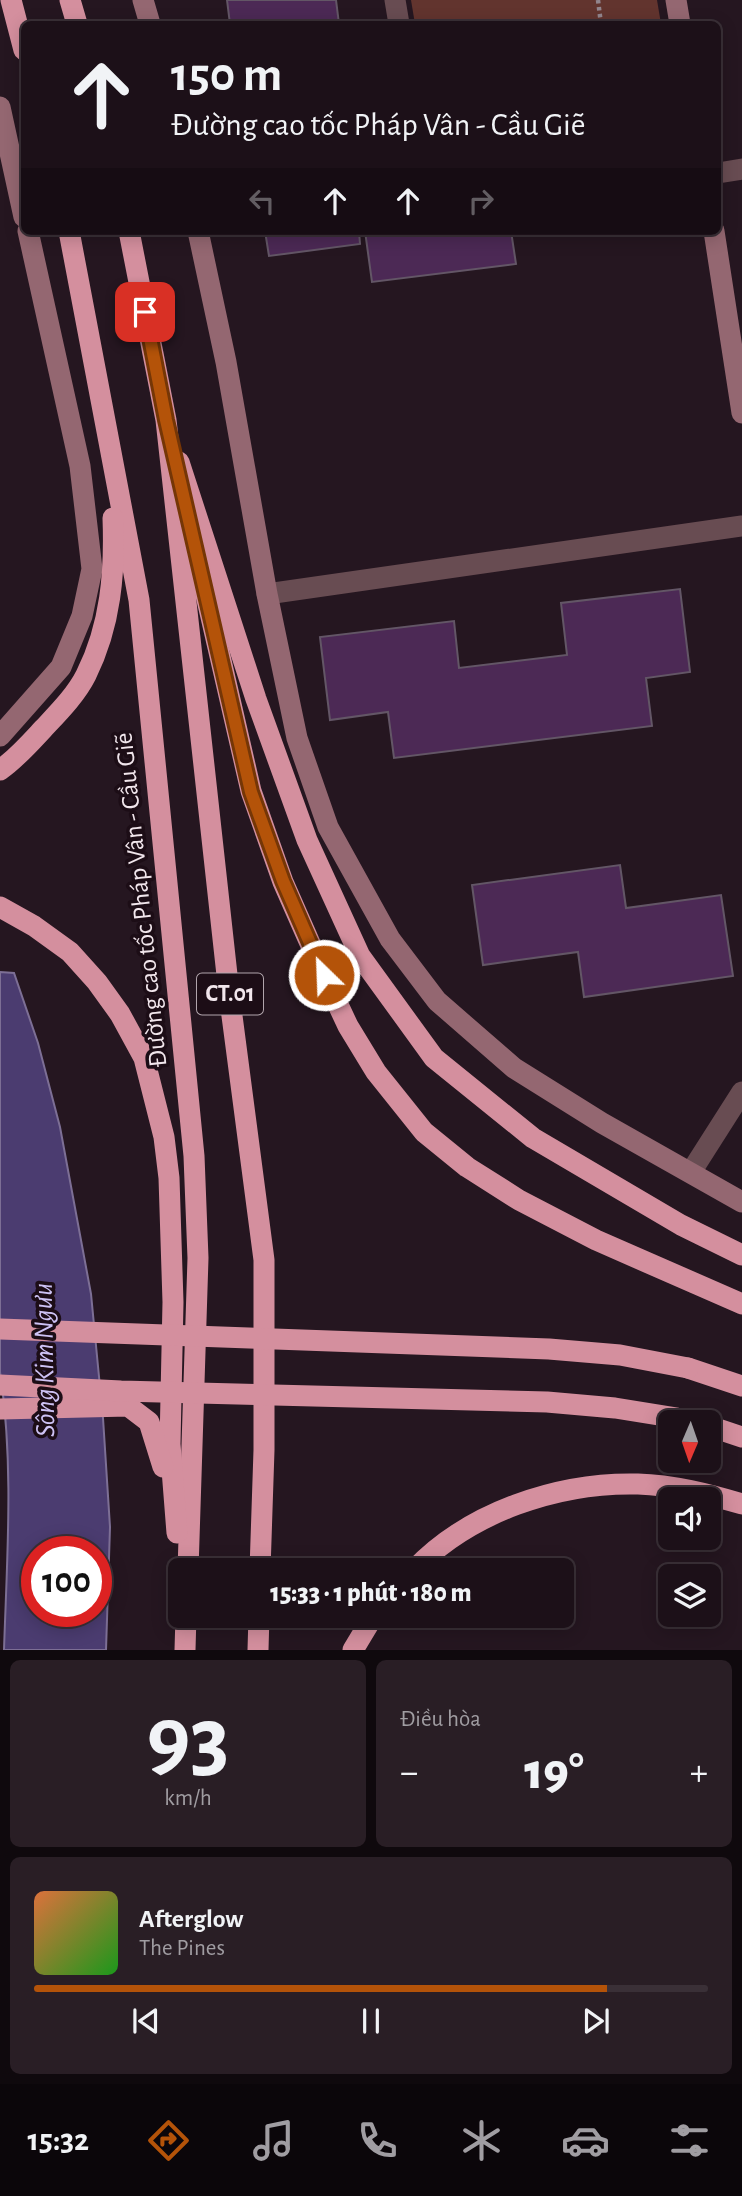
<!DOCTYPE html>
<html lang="vi">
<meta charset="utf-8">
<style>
body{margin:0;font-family:"Alegreya Sans",sans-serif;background:#291e25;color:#f1f3f6;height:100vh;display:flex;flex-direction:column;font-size:26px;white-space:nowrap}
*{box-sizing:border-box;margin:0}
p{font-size:23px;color:#a09da2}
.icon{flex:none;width:38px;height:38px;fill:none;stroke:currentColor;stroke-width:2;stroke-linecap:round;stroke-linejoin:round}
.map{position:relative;height:1650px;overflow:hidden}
.panel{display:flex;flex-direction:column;gap:10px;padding:10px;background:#0f090d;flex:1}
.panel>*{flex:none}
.guide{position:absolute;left:21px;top:21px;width:700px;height:214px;border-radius:10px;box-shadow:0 4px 18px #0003,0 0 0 2px #3a3037;background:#1c1018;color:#f1f3f6;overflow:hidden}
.needle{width:46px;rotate:182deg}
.buttons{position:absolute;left:658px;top:1410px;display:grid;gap:14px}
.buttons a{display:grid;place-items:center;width:63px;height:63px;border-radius:10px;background:#1c1018;box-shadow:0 4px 18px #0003,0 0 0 2px #3a3037;font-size:35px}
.speed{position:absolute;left:21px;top:1536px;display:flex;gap:14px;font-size:35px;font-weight:700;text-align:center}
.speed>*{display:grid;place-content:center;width:91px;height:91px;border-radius:50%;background:#1c1018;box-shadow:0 4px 18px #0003,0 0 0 2px #3a3037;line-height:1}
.speed .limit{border:10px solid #d22;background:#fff;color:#111}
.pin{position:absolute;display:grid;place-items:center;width:60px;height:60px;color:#fff;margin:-30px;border-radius:14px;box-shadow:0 4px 10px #0006}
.me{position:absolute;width:77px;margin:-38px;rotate:336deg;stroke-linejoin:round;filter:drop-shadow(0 0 5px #0008)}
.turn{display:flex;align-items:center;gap:24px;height:147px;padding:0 35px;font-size:32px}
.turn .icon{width:91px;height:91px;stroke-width:2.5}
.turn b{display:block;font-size:49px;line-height:60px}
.lanes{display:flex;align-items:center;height:66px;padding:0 35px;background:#0003;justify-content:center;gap:35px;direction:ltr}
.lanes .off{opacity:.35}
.big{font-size:52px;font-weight:800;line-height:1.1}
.panel .card{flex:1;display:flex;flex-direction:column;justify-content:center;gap:10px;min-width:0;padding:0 24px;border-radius:10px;background:#291e25}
.panel .dial{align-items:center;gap:0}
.dial b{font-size:91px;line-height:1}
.song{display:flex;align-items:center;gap:21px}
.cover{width:84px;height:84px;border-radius:10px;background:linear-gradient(135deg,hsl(20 70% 55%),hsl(120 70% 35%))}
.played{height:7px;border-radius:4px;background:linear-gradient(90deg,#b45309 85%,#3a3037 85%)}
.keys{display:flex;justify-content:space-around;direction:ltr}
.heat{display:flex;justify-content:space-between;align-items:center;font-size:38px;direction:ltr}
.panel .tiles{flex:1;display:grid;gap:10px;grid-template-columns:1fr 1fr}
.card:last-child{grid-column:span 2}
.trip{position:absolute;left:168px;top:1558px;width:406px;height:70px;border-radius:10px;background:#1c1018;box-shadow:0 4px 18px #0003,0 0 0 2px #3a3037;font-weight:800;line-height:70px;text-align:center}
.menu{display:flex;height:112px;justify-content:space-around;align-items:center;background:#0b060a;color:#a09da2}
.menu .icon{width:49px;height:49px}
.menu .current{color:#b45309}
.menu b{font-size:32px;color:#f1f3f6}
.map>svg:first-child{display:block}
.green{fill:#62342e}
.water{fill:#4b3c70;stroke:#7d6f95;stroke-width:2;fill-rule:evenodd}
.building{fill:#4c2955;stroke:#635666;stroke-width:2}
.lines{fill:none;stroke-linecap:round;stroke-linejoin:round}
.path{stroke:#92858d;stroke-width:4.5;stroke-dasharray:3.5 3.5;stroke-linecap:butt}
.street{stroke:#684c52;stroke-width:21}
.secondary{stroke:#946771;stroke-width:21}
.highway{stroke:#d48f9e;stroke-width:21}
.highway-bridge{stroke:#d48f9e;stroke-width:21}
.route-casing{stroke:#753606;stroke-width:18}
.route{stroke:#b45309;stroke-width:12}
.labels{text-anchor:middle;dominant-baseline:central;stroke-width:7;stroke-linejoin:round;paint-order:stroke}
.shield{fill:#1c0d16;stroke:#b1a5ac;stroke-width:2}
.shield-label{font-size:24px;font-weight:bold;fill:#f1e6ec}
.street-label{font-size:26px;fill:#f1e6ec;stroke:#1c0d16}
.water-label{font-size:28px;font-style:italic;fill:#cdc2f4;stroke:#1c0d16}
</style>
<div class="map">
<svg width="742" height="1650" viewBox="0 0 742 1650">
<rect width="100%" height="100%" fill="#251620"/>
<!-- green -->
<path class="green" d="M411 0H657L661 24H415Z"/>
<!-- water -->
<path class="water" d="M0 972 14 973 38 1043 60 1127 91 1294 103 1418 110 1527 106 1650H4C7 1557 14 1464 0 1372ZM37 1552H96V1612H37Z"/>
<!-- building -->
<g class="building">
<path d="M227 0H336L339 24H230Z"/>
<path d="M265 231H359L360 244 269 256Z"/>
<path d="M365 231H511L516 264 372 282Z"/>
<path d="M680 589 690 672 646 678 652 726 394 758 388 712 330 720 320 637 454 621 459 668 567 655 561 603Z"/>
<path d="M620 865 626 908 721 895 733 976 584 997 578 952 483 965 472 885Z"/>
</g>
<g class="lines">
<!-- path -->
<path class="path" d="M598 0 601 24"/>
<!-- street -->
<g class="street">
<path d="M395 0 399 24"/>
<path d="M718 173 742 169"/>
<path d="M267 594 742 526"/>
<path d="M691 1172 742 1092"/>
</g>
<!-- secondary -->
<g class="secondary">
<path d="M143 0 150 24"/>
<path d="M676 0 680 24"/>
<path d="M0 107 24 217"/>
<path d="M198 231 226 362 267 594 297 738 328 827 390 939 437 1001 514 1068 602 1123 742 1202"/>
<path d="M714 231 742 413"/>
<path d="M0 736 61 667 82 616 92 569 80 466 28 231"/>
</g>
<!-- highway -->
<g class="highway">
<path d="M11 0 24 50"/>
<path d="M70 0 77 24"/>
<path d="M69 231 139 600 194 1156 198 1258 188 1570"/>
<path d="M129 231 166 420 229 993 264 1260V1450L260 1570"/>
<path d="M179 462 256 699 307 840 360 956 434 1058 533 1138 681 1225 742 1255"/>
<path d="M188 517 251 791 283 882 324 975 348 1026 376 1072 424 1132 467 1167 519 1200 596 1240 742 1304"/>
<path d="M0 770C16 759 30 743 43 729 58 713 76 695 86 675 111 625 115 572 113 518"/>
<path d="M0 907 34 926 70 952 97 982 120 1014 144 1058 164 1137 169 1178 173 1302 170 1444 177 1533"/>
<path d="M688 1368 742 1386"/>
<path d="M0 1409 128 1406 149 1422 163 1467"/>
<path d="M709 1426 742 1437"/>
<path d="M414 1570C469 1512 558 1482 638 1484 673 1485 708 1494 742 1504"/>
<path d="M185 1650 186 1615"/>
<path d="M258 1650 259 1615"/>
<path d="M353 1650 374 1615"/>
</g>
<!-- highway-bridge -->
<g class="highway-bridge">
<path d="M0 1329 549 1349 620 1355 688 1368"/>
<path d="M0 1385 121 1391 547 1402 615 1408 677 1418"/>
</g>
</g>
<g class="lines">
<defs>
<path id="route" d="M145 312 166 420 251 792 283 881 324 975"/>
</defs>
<!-- route casing -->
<use href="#route" class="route-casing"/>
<!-- route -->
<use href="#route" class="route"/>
</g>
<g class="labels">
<!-- shield labels -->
<rect class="shield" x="197" y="973.5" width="66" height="41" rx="5"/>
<g class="shield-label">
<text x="230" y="994">CT.01</text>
</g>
<!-- street labels -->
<g class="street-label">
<text transform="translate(141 900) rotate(-96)">Đường cao tốc Pháp Vân - Cầu Giẽ</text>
</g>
<!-- water labels -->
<g class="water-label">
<text transform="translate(45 1360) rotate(-91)">Sông Kim Ngưu</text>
</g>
</g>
</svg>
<div class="buttons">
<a><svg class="needle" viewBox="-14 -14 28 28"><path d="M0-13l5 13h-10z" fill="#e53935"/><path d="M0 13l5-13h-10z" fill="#a09da2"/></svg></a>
<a><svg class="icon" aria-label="sound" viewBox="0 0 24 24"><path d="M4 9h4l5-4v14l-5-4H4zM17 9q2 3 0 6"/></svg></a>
<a><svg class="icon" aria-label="layers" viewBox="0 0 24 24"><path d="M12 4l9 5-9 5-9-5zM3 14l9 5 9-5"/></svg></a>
</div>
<div class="speed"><div class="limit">100</div></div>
<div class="pin" style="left:145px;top:312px;background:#d93025"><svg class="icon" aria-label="arrive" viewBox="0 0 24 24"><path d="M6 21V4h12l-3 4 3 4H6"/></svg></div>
<svg class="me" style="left:324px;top:975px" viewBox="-20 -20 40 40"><circle r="17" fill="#b45309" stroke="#fff" stroke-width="3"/><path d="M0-11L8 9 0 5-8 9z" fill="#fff"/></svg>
<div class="trip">15:33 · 1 phút · 180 m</div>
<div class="guide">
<div class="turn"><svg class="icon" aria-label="ahead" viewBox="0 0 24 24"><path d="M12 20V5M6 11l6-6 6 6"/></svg><div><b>150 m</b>Đường cao tốc Pháp Vân - Cầu Giẽ</div></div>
<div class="lanes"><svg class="icon off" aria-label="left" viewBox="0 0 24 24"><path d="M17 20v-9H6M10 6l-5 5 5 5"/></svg><svg class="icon" aria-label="ahead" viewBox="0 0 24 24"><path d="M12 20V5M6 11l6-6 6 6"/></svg><svg class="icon" aria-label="ahead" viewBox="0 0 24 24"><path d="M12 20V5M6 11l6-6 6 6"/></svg><svg class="icon off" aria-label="right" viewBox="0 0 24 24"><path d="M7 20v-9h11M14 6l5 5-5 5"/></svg></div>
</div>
</div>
<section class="panel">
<div class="tiles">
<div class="card dial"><b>93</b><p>km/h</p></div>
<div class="card"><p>Điều hòa</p>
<div class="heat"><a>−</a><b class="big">19°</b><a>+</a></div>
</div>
<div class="card">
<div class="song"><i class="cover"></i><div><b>Afterglow</b><p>The Pines</p></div></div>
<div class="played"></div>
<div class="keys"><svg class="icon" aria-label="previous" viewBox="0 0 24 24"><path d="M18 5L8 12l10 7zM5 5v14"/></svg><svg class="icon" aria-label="pause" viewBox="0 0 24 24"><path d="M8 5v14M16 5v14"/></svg><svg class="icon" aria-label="next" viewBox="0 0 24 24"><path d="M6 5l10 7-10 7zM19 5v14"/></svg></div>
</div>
</div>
</section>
<nav class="menu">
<b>15:32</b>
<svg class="icon current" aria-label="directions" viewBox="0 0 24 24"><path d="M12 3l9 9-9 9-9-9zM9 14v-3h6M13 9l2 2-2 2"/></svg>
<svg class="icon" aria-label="music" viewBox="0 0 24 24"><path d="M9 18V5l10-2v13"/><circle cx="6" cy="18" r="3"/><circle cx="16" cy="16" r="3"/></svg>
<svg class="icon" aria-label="phone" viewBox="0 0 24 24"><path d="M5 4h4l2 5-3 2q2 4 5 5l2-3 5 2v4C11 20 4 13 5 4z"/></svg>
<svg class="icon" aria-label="climate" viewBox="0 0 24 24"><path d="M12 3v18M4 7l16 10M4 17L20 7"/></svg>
<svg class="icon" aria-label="car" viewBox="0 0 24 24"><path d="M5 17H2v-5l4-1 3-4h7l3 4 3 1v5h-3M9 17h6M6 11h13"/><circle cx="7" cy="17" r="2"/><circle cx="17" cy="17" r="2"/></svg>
<svg class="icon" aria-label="filters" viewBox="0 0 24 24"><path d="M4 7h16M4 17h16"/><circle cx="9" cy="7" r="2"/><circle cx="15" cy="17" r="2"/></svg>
</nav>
